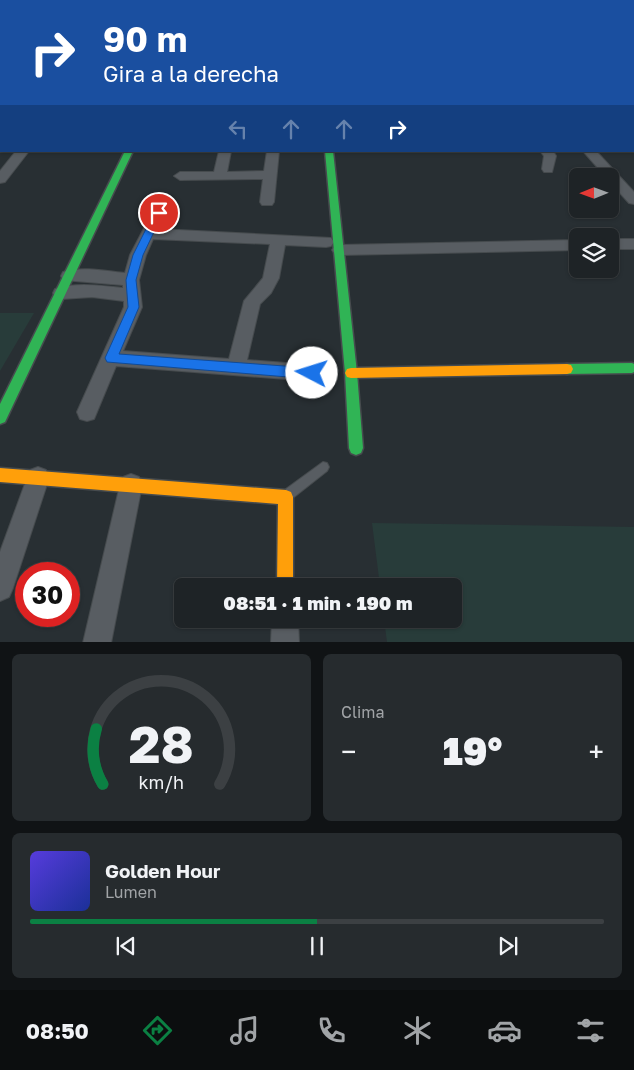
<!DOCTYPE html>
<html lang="es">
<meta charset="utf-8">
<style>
body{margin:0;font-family:"Golos Text",sans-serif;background:#262b2e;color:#f1f3f6;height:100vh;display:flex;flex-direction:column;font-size:19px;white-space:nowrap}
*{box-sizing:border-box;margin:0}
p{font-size:16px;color:#a1a4a7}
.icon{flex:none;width:28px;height:28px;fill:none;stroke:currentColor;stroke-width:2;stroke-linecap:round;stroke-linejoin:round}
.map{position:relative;height:642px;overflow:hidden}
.sheet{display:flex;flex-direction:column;gap:12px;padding:12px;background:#101315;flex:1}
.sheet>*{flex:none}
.banner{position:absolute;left:0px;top:0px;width:635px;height:152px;box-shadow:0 1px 4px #0004,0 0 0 1px #3c4043;background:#1a4fa0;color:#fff;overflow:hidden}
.needle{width:32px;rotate:269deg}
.buttons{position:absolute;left:569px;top:168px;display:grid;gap:10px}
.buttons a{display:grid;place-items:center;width:50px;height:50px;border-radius:8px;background:#1e2326;box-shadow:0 1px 4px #0004,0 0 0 1px #3c4043;font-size:25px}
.speed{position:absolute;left:15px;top:562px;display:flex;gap:10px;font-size:25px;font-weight:700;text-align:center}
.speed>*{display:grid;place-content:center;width:65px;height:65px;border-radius:50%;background:#1e2326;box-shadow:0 1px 4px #0004,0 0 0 1px #3c4043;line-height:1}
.speed .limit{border:8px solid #d22;background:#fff;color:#111}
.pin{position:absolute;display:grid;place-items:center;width:42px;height:42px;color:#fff;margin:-21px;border:2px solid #fff;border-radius:50%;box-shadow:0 1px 5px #0007}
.me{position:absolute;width:55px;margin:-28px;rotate:275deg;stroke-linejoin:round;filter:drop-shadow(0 0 4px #0008)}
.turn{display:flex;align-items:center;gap:18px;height:105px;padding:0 20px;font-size:22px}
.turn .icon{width:65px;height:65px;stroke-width:2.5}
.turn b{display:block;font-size:35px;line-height:42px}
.lanes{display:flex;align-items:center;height:48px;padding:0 20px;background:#0003;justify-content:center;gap:25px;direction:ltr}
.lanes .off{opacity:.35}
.big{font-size:38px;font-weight:800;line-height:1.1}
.sheet .tile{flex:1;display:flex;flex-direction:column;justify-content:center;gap:8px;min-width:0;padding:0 18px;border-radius:8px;background:#262b2e}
.sheet .dial{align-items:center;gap:0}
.dial svg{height:130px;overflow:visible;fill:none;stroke:#3c4043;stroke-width:7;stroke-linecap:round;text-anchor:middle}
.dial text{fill:#f1f3f6;stroke:none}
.song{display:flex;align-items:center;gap:15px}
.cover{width:60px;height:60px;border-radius:8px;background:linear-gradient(135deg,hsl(250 70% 55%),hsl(230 70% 35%))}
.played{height:5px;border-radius:2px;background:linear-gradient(90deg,#0b8043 50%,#3c4043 50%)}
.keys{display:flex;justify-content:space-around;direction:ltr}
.heat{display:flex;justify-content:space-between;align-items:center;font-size:28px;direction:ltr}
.sheet .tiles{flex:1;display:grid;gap:12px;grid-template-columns:1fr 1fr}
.tile:last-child{grid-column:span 2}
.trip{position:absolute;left:174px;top:578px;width:288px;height:50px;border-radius:8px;background:#1e2326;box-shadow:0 1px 4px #0004,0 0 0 1px #3c4043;font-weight:800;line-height:50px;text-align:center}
.dock{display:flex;height:80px;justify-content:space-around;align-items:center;background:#0c0e0f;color:#a1a4a7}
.dock .icon{width:35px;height:35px}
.dock .selected{color:#0b8043}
.dock b{font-size:22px;color:#f1f3f6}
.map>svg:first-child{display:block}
.green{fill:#283c3a}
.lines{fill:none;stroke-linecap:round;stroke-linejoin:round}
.stream{stroke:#374c5a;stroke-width:2}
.lane-casing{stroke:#464b4e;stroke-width:2}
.street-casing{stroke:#464b4e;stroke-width:2}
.fast-casing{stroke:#464b4e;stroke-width:3}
.slow-casing{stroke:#464b4e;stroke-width:3}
.lane{fill:#585d62;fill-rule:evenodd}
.street{fill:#585d62;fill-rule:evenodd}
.fast{fill:#30b455;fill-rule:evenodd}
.slow{fill:#ff9f0a;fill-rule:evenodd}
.route{fill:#1a73e8;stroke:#114b97}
</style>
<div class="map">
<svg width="634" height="643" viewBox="0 0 634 643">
<rect width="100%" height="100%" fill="#282f33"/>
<!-- green -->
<g class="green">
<path d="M0 313H34L0 371Z"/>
<path d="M372 523 634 527V642H387L384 619H452V586H380Z"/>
</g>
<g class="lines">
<!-- stream -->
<path class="stream" d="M492 0 496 1"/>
<defs>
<g id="lane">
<path d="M0 0H33L0 2Z"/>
<path d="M323 462 327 463 329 467 327 471 294 497 290 499 286 497 284 493 286 489Z"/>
</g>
<g id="street">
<path d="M549 0H558L559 1H550Z"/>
<path d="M16 151H29L5 182 0 183V171Z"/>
<path d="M219 151H231L227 172 264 171 267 151H279L274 202 272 205H262L260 202 263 179 180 180 174 176 180 172H214Z"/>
<path d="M540 151H553L556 156 552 172H544L542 169 544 156Z"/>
<path d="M583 151H596L634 192V204L629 203 610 182V176H605Z"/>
<path d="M159 209 164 210 166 213 158 229 331 238 334 242 331 246 326 247 285 245 279 278 271 293 260 304 247 360 312 365 319 367 322 373 319 379 312 381 116 366 94 419 87 421 80 419 77 412 124 307V301L92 297 61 299 55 297 53 293 55 289C77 282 101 286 123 288V285L63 280 61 276 63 272C82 266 106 271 125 273L130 255 152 213 154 210ZM153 239 270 244 263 278 244 301 229 359 123 351 142 307 139 280 146 255Z"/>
<rect x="610" y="239" width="24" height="10"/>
<path d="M578 240V250L340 255 335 254 332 250 335 246 340 245Z"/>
<path d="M38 467 46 470 49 478 13 588 9 597 0 601V552L30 470Z"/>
<path d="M131 474 139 477 142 485 111 643H83L120 485 123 477Z"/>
<path d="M272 619H298L299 643H271Z"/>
</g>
<g id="fast">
<path d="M612 0H617V1H613Z"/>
<rect x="0" y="25" width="1" height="4"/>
<path d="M125 151H133L5 422 0 424V404Z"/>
<path d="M325 151H333L357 373 363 448 361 453 356 455 351 453 349 448 345 373Z"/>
<path d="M632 363 634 364V372L632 373 567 374 563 373 561 369 563 365 567 364Z"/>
</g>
<g id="slow">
<rect x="0" y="75" width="1" height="4"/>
<path d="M567 364 571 365 573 369 571 373 567 374 351 378 347 377 345 373 347 369 351 368Z"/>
<path d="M0 468 286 490 291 492 293 497V586H277L278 504 0 482Z"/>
</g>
</defs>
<!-- lane casing -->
<use href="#lane" class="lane-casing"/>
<!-- street casing -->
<use href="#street" class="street-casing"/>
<!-- fast casing -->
<use href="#fast" class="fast-casing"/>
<!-- slow casing -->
<use href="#slow" class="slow-casing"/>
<!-- lane -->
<use href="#lane" class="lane"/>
<!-- street -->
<use href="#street" class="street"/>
<!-- fast -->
<use href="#fast" class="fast"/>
<!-- slow -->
<use href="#slow" class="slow"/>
</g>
<!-- route -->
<path class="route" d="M159 210 163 213 143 255 136 280 139 307 119 354 312 368 316 370 318 373 316 377 312 379 107 362 105 358 128 307 126 280 133 255 154 213Z"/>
</svg>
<div class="buttons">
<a><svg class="needle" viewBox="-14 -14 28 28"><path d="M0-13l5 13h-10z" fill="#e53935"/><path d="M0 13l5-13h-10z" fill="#a1a4a7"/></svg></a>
<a><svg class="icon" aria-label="layers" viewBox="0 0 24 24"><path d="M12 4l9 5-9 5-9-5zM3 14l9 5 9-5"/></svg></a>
</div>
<div class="speed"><div class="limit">30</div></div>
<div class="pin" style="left:159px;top:213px;background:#d93025"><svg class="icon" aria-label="arrive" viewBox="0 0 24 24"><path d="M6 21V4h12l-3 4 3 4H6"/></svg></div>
<svg class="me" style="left:312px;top:373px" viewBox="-20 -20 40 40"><circle r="19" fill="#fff"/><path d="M0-13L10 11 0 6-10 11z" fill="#1a73e8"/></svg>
<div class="trip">08:51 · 1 min · 190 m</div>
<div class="banner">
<div class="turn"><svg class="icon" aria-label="right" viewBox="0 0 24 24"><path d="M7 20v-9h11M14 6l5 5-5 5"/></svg><div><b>90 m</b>Gira a la derecha</div></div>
<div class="lanes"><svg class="icon off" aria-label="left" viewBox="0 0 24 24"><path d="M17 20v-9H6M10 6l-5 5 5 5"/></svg><svg class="icon off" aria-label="ahead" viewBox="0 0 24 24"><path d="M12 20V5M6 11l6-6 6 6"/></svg><svg class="icon off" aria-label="ahead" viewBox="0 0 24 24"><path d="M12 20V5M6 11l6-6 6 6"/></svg><svg class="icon" aria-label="right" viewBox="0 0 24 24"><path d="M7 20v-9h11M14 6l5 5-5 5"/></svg></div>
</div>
</div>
<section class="sheet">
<div class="tiles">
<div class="tile dial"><svg viewBox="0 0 100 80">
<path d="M14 69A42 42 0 1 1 86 69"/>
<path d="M14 69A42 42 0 0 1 10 35" stroke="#0b8043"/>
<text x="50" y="56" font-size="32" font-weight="700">28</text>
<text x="50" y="72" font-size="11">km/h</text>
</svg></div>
<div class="tile"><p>Clima</p>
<div class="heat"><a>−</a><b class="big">19°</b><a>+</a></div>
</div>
<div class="tile">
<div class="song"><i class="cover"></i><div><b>Golden Hour</b><p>Lumen</p></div></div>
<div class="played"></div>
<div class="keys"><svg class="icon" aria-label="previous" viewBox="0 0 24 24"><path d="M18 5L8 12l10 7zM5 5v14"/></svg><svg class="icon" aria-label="pause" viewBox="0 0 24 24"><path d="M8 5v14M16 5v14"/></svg><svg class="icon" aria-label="next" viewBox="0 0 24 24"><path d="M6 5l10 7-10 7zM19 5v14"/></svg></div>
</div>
</div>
</section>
<nav class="dock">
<b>08:50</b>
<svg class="icon selected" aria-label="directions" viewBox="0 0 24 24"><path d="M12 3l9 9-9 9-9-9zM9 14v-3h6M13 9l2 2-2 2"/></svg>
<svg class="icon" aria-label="music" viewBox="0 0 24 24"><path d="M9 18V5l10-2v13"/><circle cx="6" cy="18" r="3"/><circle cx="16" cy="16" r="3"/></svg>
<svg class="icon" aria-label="phone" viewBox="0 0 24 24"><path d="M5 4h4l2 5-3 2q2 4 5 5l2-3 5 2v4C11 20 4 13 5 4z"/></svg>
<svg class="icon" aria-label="climate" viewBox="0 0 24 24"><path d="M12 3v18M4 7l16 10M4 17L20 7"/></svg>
<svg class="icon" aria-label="car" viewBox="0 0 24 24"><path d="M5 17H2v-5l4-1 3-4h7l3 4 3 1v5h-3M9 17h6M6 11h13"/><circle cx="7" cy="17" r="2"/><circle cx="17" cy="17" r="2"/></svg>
<svg class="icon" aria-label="filters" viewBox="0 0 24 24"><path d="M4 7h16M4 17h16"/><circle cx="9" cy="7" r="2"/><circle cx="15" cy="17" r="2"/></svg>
</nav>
